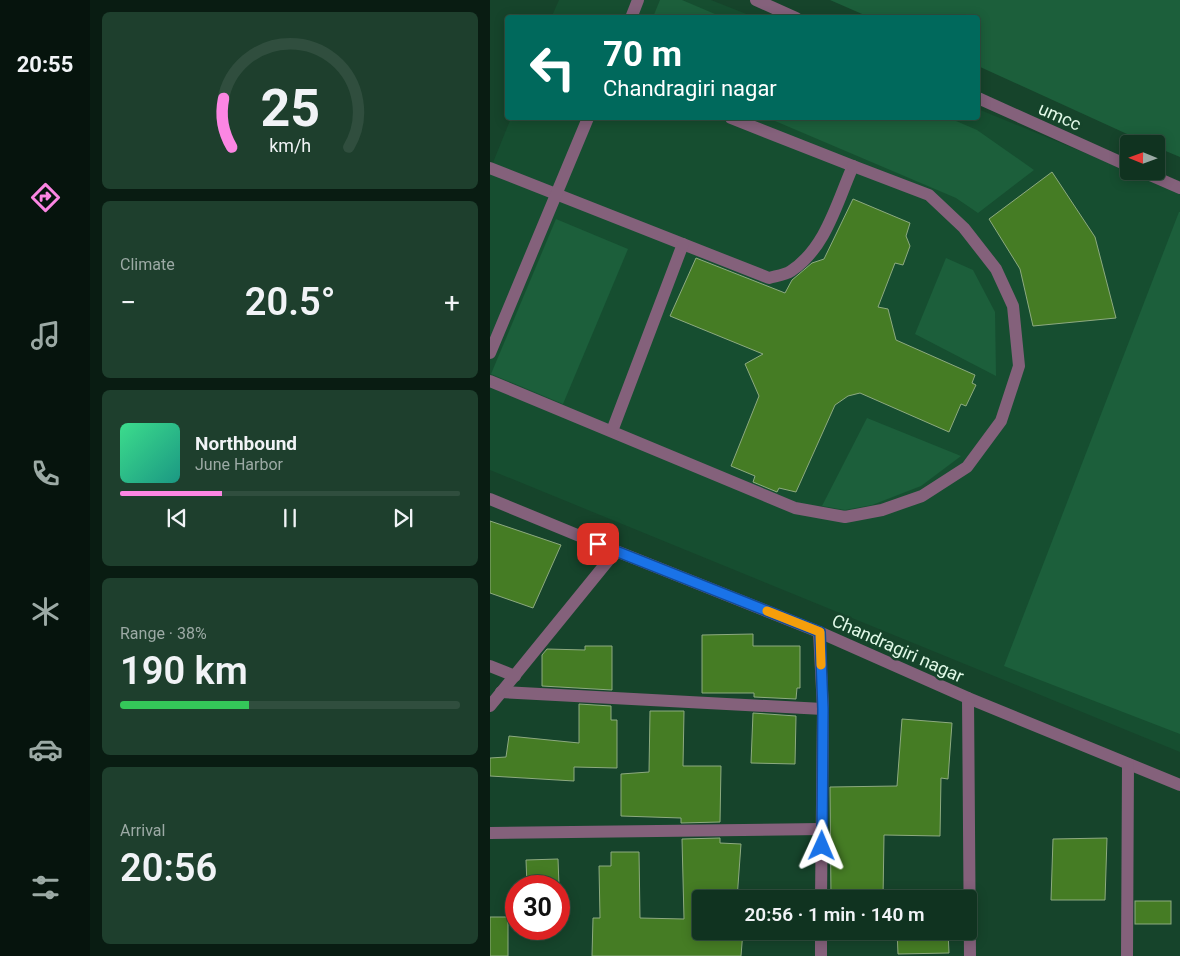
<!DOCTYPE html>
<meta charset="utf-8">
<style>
body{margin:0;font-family:Roboto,sans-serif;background:#1e3f2d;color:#f1f3f6;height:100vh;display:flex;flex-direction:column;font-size:19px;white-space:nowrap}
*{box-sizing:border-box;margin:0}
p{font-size:16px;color:#9caaa5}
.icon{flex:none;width:28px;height:28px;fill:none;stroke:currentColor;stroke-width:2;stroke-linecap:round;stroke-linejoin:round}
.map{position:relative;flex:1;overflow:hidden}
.side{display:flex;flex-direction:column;gap:12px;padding:12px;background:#091c12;width:400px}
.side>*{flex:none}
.top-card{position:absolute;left:15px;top:15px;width:475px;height:105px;border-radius:5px;box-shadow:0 2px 12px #0003,0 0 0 1px #304e3e;background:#00695c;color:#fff;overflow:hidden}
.needle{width:32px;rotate:271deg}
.fabs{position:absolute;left:630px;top:135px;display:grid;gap:10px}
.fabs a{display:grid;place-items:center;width:45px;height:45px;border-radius:5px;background:#103320;box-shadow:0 2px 12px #0003,0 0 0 1px #304e3e;font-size:25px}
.speed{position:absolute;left:15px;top:875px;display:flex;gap:10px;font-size:25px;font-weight:700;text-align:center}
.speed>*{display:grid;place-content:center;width:65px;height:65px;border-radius:50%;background:#103320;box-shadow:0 2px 12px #0003,0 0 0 1px #304e3e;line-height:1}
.speed .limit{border:8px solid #d22;background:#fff;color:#111}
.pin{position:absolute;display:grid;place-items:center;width:42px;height:42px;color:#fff;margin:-21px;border-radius:10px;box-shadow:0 2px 8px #0006}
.me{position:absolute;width:55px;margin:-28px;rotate:1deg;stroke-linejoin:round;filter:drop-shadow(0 0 4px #0008)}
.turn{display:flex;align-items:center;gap:18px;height:105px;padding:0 15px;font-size:22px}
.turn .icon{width:65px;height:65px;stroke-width:2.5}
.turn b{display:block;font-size:35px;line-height:42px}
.big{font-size:38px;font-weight:600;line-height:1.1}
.side .tile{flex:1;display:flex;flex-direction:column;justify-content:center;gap:8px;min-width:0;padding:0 18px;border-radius:8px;background:#1e3f2d}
.side .dial{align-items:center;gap:0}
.dial svg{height:130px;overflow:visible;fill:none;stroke:#304e3e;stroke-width:7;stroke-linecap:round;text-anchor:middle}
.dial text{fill:#f1f3f6;stroke:none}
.song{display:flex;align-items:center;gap:15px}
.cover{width:60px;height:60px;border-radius:8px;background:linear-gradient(135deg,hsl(150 70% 55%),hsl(170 70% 35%))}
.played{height:5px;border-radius:2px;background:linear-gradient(90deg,#fc86e3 30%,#304e3e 30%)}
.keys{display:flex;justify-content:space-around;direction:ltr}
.heat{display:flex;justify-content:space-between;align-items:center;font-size:28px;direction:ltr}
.charge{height:8px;border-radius:4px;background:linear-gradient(90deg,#34c759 38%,#304e3e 0)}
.trip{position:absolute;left:202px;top:890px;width:285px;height:50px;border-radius:5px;background:#103320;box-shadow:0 2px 12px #0003,0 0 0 1px #304e3e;font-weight:600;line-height:50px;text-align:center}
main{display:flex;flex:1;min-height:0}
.tab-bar{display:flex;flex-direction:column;width:90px;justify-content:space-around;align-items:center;background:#06140d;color:#9caaa5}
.tab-bar .icon{width:35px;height:35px}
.tab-bar .selected{color:#fc86e3}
.tab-bar b{font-size:22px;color:#f1f3f6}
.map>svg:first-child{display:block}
.built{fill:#164e30}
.green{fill:#1c5f3b}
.building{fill:#457c24;stroke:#8daa80}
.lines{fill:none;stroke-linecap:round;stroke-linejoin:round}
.service{stroke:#84617b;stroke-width:12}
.minor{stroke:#84617b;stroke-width:12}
.route-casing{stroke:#114b97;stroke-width:12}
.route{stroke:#1a73e8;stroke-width:9}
.slow{stroke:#f59e0b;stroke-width:9}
.labels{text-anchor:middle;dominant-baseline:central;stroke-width:5;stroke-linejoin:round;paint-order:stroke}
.street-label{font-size:18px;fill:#e1f9e8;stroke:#16442b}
</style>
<main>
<nav class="tab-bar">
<b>20:55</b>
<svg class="icon selected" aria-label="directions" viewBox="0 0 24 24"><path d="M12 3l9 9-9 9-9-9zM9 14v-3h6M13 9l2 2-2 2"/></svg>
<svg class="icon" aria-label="music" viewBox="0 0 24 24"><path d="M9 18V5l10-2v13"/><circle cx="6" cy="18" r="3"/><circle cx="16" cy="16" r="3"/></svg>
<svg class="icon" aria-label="phone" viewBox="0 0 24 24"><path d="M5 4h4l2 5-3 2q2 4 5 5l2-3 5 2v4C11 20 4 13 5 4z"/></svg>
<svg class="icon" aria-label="climate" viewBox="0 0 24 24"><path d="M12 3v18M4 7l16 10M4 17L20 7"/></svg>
<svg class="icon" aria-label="car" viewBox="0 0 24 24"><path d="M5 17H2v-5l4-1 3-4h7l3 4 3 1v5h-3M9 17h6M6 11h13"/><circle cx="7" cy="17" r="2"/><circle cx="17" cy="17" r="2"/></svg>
<svg class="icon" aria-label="filters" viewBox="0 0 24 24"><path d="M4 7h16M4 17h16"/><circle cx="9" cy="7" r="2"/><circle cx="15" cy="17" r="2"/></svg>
</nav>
<section class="side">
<div class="tile dial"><svg viewBox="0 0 100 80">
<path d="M14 69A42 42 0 1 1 86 69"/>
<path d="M14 69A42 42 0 0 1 9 39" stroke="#fc86e3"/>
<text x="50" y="56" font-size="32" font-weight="700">25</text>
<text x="50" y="72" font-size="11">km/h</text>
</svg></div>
<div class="tile"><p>Climate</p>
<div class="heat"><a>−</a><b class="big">20.5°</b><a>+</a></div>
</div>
<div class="tile">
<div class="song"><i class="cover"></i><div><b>Northbound</b><p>June Harbor</p></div></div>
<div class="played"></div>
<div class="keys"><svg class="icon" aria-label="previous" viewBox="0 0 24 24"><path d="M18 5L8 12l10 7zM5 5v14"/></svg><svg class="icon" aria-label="pause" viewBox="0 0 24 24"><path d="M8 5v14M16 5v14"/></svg><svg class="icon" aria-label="next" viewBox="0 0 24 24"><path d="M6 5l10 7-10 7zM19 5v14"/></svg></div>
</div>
<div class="tile"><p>Range · 38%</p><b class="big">190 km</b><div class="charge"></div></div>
<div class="tile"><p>Arrival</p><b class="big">20:56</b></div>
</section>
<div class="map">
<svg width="690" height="956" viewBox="0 0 690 956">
<rect width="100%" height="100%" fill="#16442b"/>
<!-- built -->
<g class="built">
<path d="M69 0H221L264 17 61 18Z"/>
<path d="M488 109 690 192V752L0 470V170L21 118H488Z"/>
</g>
<!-- green -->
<g class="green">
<path d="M170 0H192L232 17H163Z"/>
<path d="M340 0H690V157L666 147V144H659L488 66V18L379 17Z"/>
<path d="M278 118H459L487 130 544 170 488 213 466 198Z"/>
<path d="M689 212H690V734L514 666Z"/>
<path d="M66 219 138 249 73 404 1 374Z"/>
<path d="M456 258 483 270 505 312 506 376 425 334Z"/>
<path d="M377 418 471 456 431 486 382 505 355 510 332 506Z"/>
</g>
<!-- building -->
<g class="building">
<path d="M562 172 605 237 626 318 543 326 530 269 499 219Z"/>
<path d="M363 199 420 223 416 236 420 246 413 265 405 263 388 307 398 309 406 340 485 375 482 383 486 385 476 406 471 404 459 432 370 393 358 396 345 405 306 492 289 488 287 492 263 482 265 476 241 466 269 396 255 364 273 354 180 316 206 258 295 293 302 280 322 263 334 259Z"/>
<path d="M0 521 71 545 43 608 0 593Z"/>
<path d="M263 634V646H310V688H307L306 699 264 697V693H212V635Z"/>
<path d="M95 646H122V690L52 686V655L57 649 95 650Z"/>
<path d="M89 704 121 706V720H127V768L84 767V781L0 776V758L16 757 19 736 89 743Z"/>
<path d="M160 711H194L193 766H231L230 822 191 823V818L131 816V774L159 772Z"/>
<path d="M263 713 306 716 305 764 261 763Z"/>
<path d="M412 719 462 723 458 779 451 778 450 836 394 835 393 899H341L340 787 407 786Z"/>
<path d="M230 838V843L251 844 247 899H211V931H253L251 956H102L103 918H110L109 866H121V852H149L150 918 194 919 192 839Z"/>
<path d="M617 838 615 900H561L563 839Z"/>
<path d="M68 859 69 886H37L36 860Z"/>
<rect x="645" y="901" width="36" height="23"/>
<rect x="0" y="917" width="18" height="39"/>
<path d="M407 931H458L459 953 408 954Z"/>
</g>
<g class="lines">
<!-- service -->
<g class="service">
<path d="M141 18 148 0"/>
<path d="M0 168 279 278C286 276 295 275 301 271 336 248 347 202 363 166L241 118"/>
<path d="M0 353 98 118"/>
<path d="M0 381 305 508 355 517 392 510 432 496 477 467 511 421 529 366 523 306 506 269 474 228 439 195 363 166"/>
<path d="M122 431 193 244"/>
</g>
<!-- minor -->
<g class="minor">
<path d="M266 0 306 18"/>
<path d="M488 98 639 166"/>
<path d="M651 171 690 188"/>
<path d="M0 499 126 551 329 632 478 698 690 785"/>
<path d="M329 632 333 709 331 899"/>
<path d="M0 666 25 676"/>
<path d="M11 692 333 709"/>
<path d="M478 698 480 956"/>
<path d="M0 706 126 551"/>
<path d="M0 833 332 829"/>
<path d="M331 956V931"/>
<path d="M637 956 638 764"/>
</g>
</g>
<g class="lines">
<defs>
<path id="route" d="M108 544 330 632 333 709 332 846"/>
</defs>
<!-- route casing -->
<use href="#route" class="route-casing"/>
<!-- route -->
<use href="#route" class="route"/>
<!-- slow -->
<path class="slow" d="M277 611 330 632 331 665"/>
</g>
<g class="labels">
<!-- street labels -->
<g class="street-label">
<text transform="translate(570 116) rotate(24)">umcc</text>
<text transform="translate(408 648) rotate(24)">Chandragiri nagar</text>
</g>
</g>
</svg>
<div class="fabs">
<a><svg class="needle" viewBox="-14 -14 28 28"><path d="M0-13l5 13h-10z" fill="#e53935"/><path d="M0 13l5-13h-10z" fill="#9caaa5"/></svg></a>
</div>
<div class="speed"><div class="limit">30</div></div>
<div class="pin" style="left:108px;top:544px;background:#d93025"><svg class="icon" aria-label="arrive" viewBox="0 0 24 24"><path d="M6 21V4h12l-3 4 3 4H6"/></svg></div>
<svg class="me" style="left:332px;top:846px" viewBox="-20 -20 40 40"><path d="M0-17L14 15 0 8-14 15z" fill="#1a73e8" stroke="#fff" stroke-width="4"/></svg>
<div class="trip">20:56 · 1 min · 140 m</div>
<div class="top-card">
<div class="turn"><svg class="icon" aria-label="left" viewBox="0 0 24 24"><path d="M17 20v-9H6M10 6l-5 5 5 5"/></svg><div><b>70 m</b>Chandragiri nagar</div></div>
</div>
</div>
</main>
